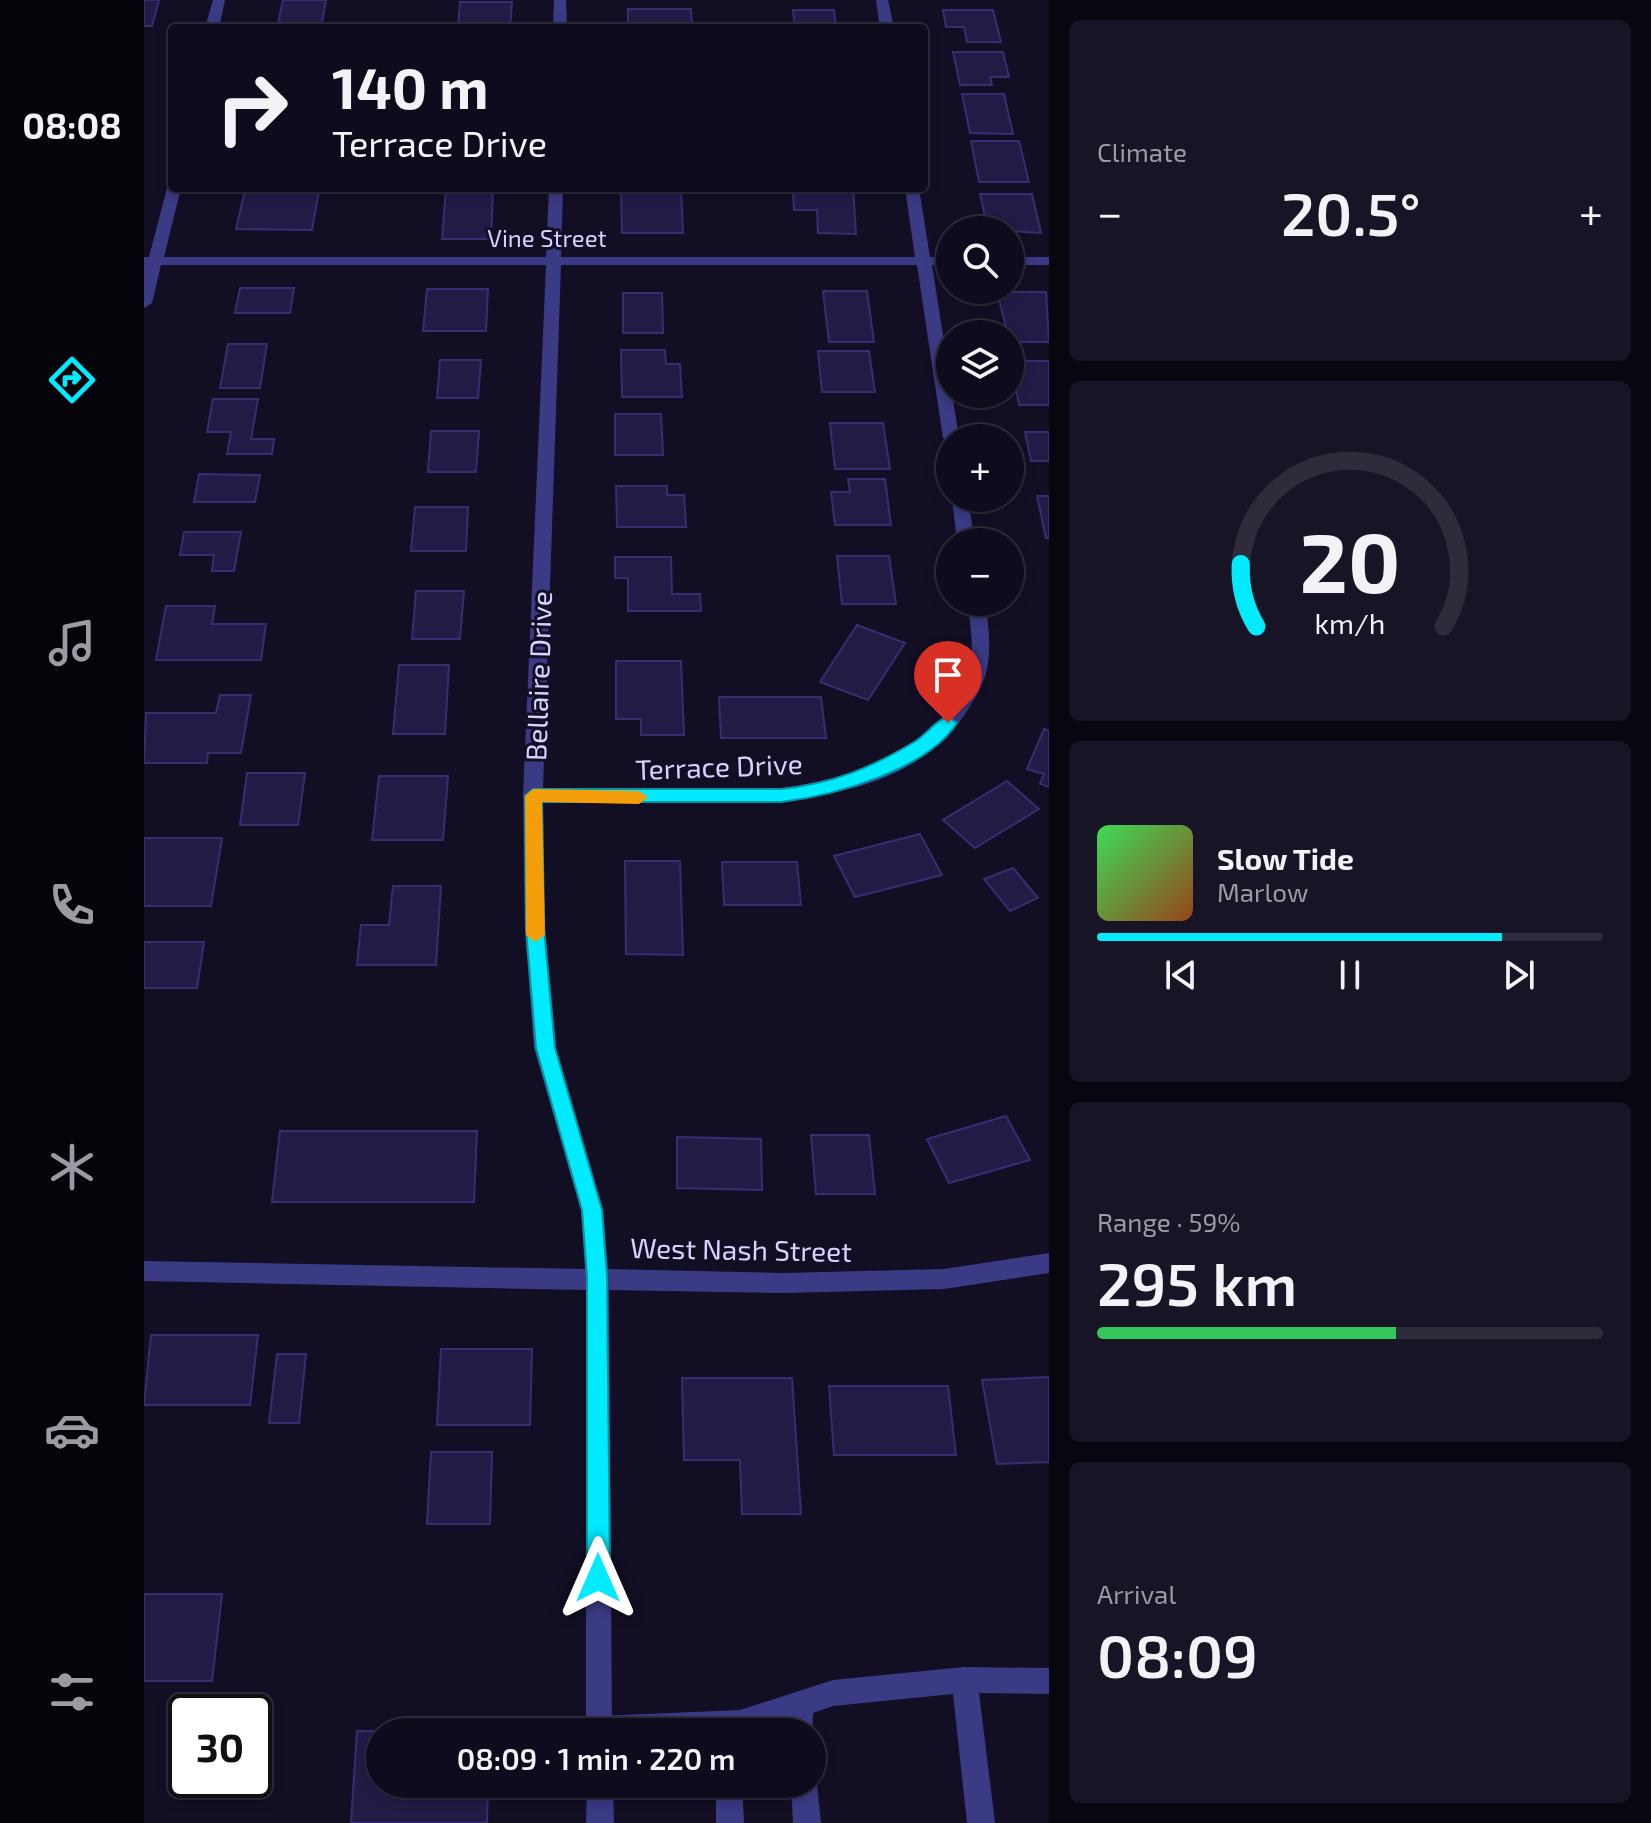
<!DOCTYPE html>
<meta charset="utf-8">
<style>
body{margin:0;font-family:"Exo 2",sans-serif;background:#171425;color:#f1f3f6;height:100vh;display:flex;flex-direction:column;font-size:30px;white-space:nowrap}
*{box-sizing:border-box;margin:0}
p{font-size:26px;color:#9b9ba3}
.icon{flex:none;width:44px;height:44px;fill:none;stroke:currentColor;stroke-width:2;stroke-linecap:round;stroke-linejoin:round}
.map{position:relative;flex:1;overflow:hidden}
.drawer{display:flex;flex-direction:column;gap:20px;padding:20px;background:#08060f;width:602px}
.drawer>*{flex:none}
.guide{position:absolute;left:24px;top:24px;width:760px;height:168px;border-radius:8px;box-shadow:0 4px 12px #0003,0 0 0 2px #2e2b3b;background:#0e0b1c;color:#f1f3f6;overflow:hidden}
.fabs{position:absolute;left:792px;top:216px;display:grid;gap:16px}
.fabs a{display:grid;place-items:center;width:88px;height:88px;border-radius:50%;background:#0e0b1c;box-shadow:0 4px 12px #0003,0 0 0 2px #2e2b3b;font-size:40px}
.speed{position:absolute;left:24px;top:1694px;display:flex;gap:16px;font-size:40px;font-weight:700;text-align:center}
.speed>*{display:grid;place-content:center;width:104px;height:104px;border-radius:50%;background:#0e0b1c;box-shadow:0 4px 12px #0003,0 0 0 2px #2e2b3b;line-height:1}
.speed .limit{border:4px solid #111;border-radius:12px;background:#fff;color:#111}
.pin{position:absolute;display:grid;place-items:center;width:68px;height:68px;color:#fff;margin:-82px -34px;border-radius:50% 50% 50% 0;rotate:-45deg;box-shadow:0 0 8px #0007}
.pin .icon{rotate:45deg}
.me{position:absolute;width:88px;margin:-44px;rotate:0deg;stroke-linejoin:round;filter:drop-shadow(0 0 6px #0008)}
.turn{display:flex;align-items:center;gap:28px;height:168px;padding:0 32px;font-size:36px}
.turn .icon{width:104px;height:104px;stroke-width:2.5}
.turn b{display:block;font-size:56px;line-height:68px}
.big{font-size:60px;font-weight:600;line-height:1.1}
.drawer .card{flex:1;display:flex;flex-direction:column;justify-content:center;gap:12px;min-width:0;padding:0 28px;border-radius:12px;background:#171425}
.drawer .dial{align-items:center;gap:0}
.dial svg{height:208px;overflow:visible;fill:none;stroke:#2e2b3b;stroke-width:7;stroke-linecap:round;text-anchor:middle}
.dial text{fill:#f1f3f6;stroke:none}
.song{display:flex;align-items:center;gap:24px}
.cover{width:96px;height:96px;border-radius:12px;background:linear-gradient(135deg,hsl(130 70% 55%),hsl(20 70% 35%))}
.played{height:8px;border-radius:4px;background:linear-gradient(90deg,#02eafd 80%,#2e2b3b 80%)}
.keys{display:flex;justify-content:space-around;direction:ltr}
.heat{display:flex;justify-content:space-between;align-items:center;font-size:44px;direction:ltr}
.charge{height:12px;border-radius:6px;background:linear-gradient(90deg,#34c759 59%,#2e2b3b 0)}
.trip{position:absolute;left:222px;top:1718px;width:460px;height:80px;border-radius:40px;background:#0e0b1c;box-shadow:0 4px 12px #0003,0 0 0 2px #2e2b3b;font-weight:600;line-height:80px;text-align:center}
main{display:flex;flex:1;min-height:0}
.menu{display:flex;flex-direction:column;width:144px;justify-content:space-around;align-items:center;background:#06040b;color:#9b9ba3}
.menu .icon{width:56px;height:56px}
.menu .on{color:#02eafd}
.menu b{font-size:36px;color:#f1f3f6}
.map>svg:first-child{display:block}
.building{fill:#231b46;stroke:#392d72;stroke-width:2}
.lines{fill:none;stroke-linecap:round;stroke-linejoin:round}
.service{fill:#3b3a84;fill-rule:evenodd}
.minor{fill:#3b3a84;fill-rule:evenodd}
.route{fill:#02eafd;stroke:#0198a4;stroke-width:2}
.slow{fill:#f59e0b}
.labels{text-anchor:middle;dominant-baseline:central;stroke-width:6;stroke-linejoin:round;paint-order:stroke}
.far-street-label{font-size:24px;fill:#d7d3ff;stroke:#120f25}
.street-label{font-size:28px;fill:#d7d3ff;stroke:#120f25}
</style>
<main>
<nav class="menu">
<b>08:08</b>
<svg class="icon on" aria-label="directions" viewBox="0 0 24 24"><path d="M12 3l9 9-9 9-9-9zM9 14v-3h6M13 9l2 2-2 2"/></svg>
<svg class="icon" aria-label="music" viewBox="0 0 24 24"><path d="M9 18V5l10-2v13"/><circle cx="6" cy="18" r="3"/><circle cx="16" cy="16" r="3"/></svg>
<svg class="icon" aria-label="phone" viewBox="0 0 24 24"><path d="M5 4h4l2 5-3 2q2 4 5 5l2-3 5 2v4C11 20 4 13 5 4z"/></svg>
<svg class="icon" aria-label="climate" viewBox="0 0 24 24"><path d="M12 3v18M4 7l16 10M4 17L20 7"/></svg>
<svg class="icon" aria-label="car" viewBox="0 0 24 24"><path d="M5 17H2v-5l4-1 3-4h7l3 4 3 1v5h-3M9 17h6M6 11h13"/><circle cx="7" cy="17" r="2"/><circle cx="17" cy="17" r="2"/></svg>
<svg class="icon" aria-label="filters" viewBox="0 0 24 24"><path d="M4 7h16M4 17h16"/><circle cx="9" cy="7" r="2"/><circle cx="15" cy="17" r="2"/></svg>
</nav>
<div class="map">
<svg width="905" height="1823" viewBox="0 0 905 1823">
<rect width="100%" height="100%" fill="#120f25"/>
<!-- building -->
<g class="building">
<path d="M0 0H15L8 26H0Z"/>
<path d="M139 0H182L177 28H133Z"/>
<path d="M316 2H368L366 28H314Z"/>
<path d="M484 9H547L548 28H484Z"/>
<path d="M649 10H690L692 28H651Z"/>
<path d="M799 10H849L857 42H823L820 27H802Z"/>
<path d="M809 52H859L865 77H846L848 85H816Z"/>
<path d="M818 94H860L869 134 826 133Z"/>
<path d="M827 141H875L885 182H835Z"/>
<path d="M302 188H349L347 239H298Z"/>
<path d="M477 188H537L539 233H478Z"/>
<path d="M665 188H709L712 234 674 233 673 210H650L649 192H665Z"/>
<path d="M101 190 175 191 168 230 92 229Z"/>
<path d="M836 194H888L897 233 844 230Z"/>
<path d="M96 288H150L146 313H91Z"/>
<path d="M283 289H344L342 331H279Z"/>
<path d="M679 291H723L730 342H685Z"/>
<path d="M853 292H902L905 342H866Z"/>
<path d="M479 293H518L519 333H479Z"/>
<path d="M84 344H123L116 388H76Z"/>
<path d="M477 350H521L522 364H536L538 397H478Z"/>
<path d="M674 351H725L731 392H678Z"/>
<path d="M296 360H337L334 398H293Z"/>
<path d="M867 361H905V405H875Z"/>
<path d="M69 399H114L107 439H130L128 454H83L87 432H63Z"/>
<path d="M471 414H517L519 455H471Z"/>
<path d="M686 423H739L746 469H691Z"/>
<path d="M287 431H335L332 472H284Z"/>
<path d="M881 432H905V461H887Z"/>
<path d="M55 474 116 475 111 502H50Z"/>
<path d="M704 479H741L747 525H691L687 492H706Z"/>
<path d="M472 486H523V495H540L542 527H473Z"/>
<path d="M893 496H905V538H902Z"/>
<path d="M271 507H324L322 551H267Z"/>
<path d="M40 532H97L90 571H68L70 555H36Z"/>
<path d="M693 556H745L752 604H698Z"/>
<path d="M471 557H527L528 594H556L557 611H484V578H471Z"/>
<path d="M272 591H320L316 639H268Z"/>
<path d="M22 606H71L68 624H122L117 660H12Z"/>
<path d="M713 625 761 643 724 700 676 682Z"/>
<path d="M472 661H537L540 735H497V719H472Z"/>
<path d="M255 665H305L301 734H249Z"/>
<path d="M76 695H107L97 753H64L63 763H0L2 713H72Z"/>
<path d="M575 697H677L682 738H577Z"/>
<path d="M900 729 905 731V787L896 784 900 774 883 769Z"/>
<path d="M103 773H161L154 825H96Z"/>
<path d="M235 776H304L299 840H228Z"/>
<path d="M863 781 895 809 831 848 799 820Z"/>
<path d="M776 834 798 875 711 897 690 856Z"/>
<path d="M0 838H78L67 906H0Z"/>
<path d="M481 861H536L539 955 482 954Z"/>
<path d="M578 862H653L657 905H580Z"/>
<path d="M869 868 894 898 866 911 840 879Z"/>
<path d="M249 886H297L292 965H213L217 925H245Z"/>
<path d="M0 942H60L53 988H0Z"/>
<path d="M862 1116 886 1160 805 1183 783 1139Z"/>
<path d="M136 1131H333L330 1202H128Z"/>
<path d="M667 1135H725L731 1194H672Z"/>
<path d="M533 1137 617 1139 618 1190 533 1188Z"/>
<path d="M7 1335H114L106 1405H0Z"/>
<path d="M297 1349H388L386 1425H293Z"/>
<path d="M133 1354H162L155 1423H125Z"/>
<path d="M905 1377V1462L853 1464 838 1380Z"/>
<path d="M538 1378H648L657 1514H598L596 1460H540Z"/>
<path d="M685 1386H804L812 1455H690Z"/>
<path d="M287 1452H348L346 1524H283Z"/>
<path d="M0 1594H78L68 1681H0Z"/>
<path d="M213 1731H346L236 1732V1784H344L343 1823H207Z"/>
</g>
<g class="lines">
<!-- service -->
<g class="service">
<path d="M820 1667 905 1668V1694L835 1693 851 1823H823L809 1694 689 1706 669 1713 668 1737V1732H644L643 1721 609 1732H443L442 1729 446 1720 455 1716 596 1710 689 1680Z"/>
<path d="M668 1774 673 1784 677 1823H649L647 1784H668Z"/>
<path d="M572 1784H598L600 1823H572Z"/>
</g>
<!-- minor -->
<g class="minor">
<path d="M69 0H81L75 28H61Z"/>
<path d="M410 0H422L423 28H409Z"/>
<path d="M732 0H744L750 28H736Z"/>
<path d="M28 184V188H37L20 257H402L405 188H419L417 257H771L761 188H775L786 257H806V265H788L815 438H806V443L799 438 773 265H417L399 789 637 788C710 778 802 750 825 670 831 648 826 623 823 602H841C844 622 847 642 844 663 842 682 830 701 819 717 757 804 634 802 539 803 492 803 445 803 399 803L401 929 412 1048 459 1210 464 1269 639 1273 800 1269 905 1253V1273L800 1289 639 1293 465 1290 468 1732H442V1290L0 1281V1261L441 1269 437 1210 390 1048 381 929 379 796 402 265H17L8 303 0 308V257H5L23 188Z"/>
<rect x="866" y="257" width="39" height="8"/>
<path d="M808 498H824L831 542H813Z"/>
<path d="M443 1784H469L470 1823H442Z"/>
</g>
</g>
<!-- route -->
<path class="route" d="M804 716 813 723C783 770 689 796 637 802H398L400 929 411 1048 458 1210 463 1277 466 1578 463 1586 454 1590 446 1586 443 1578V1277L438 1210 392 1048 382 929 381 796 389 789H637C687 784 727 768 770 742 782 735 792 720 804 716Z"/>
<!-- slow -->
<path class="slow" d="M389 789 495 791 504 797 495 804 398 802 401 935 391 942 382 935 381 796Z"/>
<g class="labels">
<!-- far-street labels -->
<g class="far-street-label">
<text x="403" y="237">Vine Street</text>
</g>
<!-- street labels -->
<g class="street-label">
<text transform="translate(394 676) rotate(-88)">Bellaire Drive</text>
<text transform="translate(575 766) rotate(-2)">Terrace Drive</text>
<text transform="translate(597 1249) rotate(1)">West Nash Street</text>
</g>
</g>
</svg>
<div class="fabs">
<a><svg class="icon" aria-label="search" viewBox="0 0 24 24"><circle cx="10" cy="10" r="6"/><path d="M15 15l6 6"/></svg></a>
<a><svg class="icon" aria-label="layers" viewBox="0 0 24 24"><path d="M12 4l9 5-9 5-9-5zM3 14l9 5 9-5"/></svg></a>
<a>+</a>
<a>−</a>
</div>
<div class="speed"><div class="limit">30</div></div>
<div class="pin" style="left:804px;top:723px;background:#d93025"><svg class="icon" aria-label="arrive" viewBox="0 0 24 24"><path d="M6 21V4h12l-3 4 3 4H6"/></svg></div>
<svg class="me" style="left:454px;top:1578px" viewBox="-20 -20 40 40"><path d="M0-17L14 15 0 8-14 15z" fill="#02eafd" stroke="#fff" stroke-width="4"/></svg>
<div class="trip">08:09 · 1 min · 220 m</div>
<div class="guide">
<div class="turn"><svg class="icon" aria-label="right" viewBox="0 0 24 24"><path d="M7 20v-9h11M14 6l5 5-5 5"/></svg><div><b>140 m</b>Terrace Drive</div></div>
</div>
</div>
<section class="drawer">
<div class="card"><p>Climate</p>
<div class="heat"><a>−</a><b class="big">20.5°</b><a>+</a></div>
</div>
<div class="card dial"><svg viewBox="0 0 100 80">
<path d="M14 69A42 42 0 1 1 86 69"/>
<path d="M14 69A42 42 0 0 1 8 45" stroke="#02eafd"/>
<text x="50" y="56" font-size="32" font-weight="700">20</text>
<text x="50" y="72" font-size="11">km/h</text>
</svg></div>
<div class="card">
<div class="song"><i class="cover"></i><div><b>Slow Tide</b><p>Marlow</p></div></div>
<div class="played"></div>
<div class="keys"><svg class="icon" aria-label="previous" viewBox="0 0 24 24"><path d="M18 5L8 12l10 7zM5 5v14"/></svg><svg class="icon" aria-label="pause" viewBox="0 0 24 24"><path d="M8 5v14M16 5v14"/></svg><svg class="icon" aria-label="next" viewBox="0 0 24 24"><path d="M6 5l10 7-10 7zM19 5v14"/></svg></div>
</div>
<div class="card"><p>Range · 59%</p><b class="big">295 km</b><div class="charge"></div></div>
<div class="card"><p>Arrival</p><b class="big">08:09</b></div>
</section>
</main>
